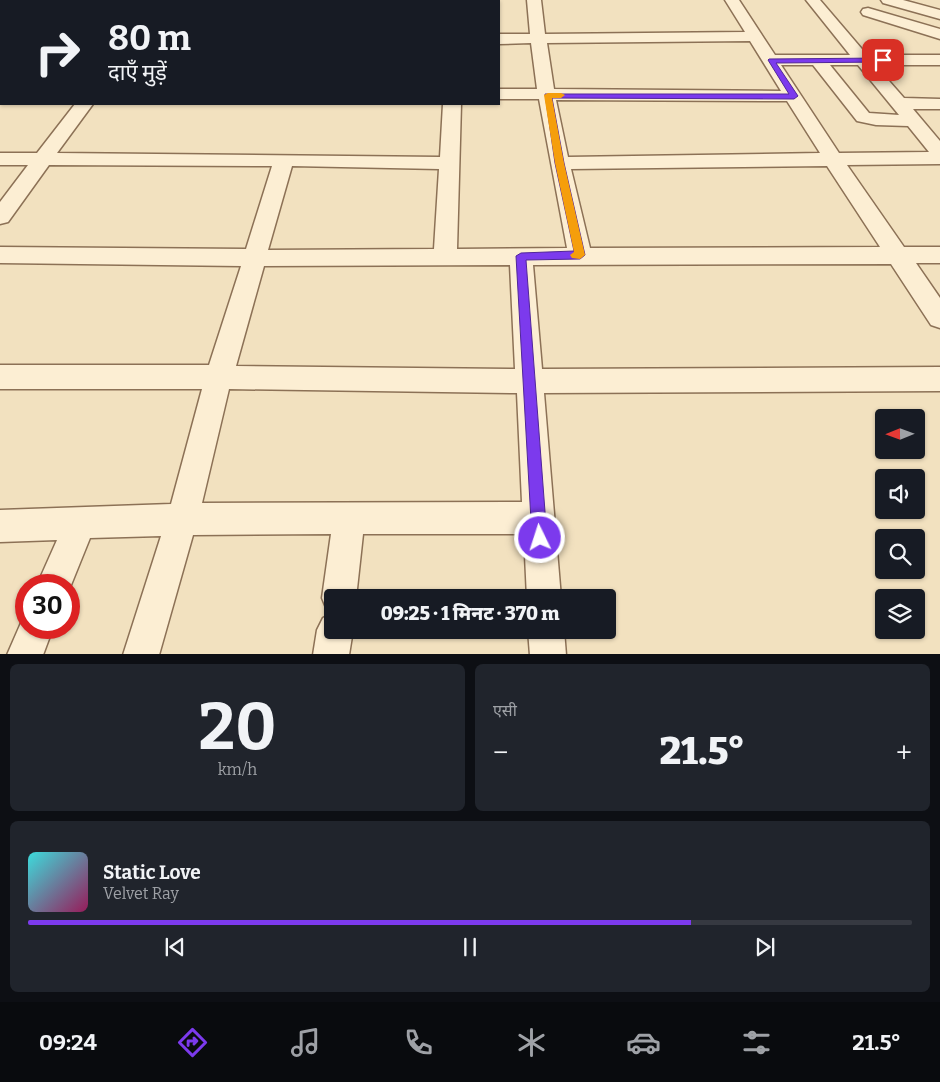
<!DOCTYPE html>
<html lang="hi">
<meta charset="utf-8">
<style>
body{margin:0;font-family:Bitter,"Noto Sans Devanagari",serif;background:#20242c;color:#f1f3f6;height:100vh;display:flex;flex-direction:column;font-size:19px;white-space:nowrap}
*{box-sizing:border-box;margin:0}
p{font-size:16px;color:#9ea1a6}
.icon{flex:none;width:28px;height:28px;fill:none;stroke:currentColor;stroke-width:2;stroke-linecap:round;stroke-linejoin:round}
.map{position:relative;height:654px;overflow:hidden}
.details{display:flex;flex-direction:column;gap:10px;padding:10px;background:#0d0f14;flex:1}
.details>*{flex:none}
.guide{position:absolute;left:0px;top:0px;width:500px;height:105px;box-shadow:0 1px 4px #0004;background:#171b24;color:#f1f3f6;overflow:hidden}
.needle{width:32px;rotate:269deg}
.buttons{position:absolute;left:875px;top:409px;display:grid;gap:10px}
.buttons a{display:grid;place-items:center;width:50px;height:50px;border-radius:5px;background:#171b24;box-shadow:0 1px 4px #0004;font-size:25px}
.speed{position:absolute;left:15px;top:574px;display:flex;gap:10px;font-size:25px;font-weight:700;text-align:center}
.speed>*{display:grid;place-content:center;width:65px;height:65px;border-radius:50%;background:#171b24;box-shadow:0 1px 4px #0004;line-height:1}
.speed .limit{border:8px solid #d22;background:#fff;color:#111}
.pin{position:absolute;display:grid;place-items:center;width:42px;height:42px;color:#fff;margin:-21px;border-radius:10px;box-shadow:0 2px 8px #0006}
.me{position:absolute;width:55px;margin:-28px;rotate:356deg;stroke-linejoin:round;filter:drop-shadow(0 0 4px #0008)}
.turn{display:flex;align-items:center;gap:18px;height:105px;padding:0 25px;font-size:22px}
.turn .icon{width:65px;height:65px;stroke-width:2.5}
.turn b{display:block;font-size:35px;line-height:42px}
.big{font-size:38px;font-weight:800;line-height:1.1}
.details .widget{flex:1;display:flex;flex-direction:column;justify-content:center;gap:8px;min-width:0;padding:0 18px;border-radius:8px;background:#20242c}
.details .dial{align-items:center;gap:0}
.dial b{font-size:65px;line-height:1}
.song{display:flex;align-items:center;gap:15px}
.cover{width:60px;height:60px;border-radius:8px;background:linear-gradient(135deg,hsl(180 70% 55%),hsl(330 70% 35%))}
.played{height:5px;border-radius:2px;background:linear-gradient(90deg,#7c3aed 75%,#363941 75%)}
.keys{display:flex;justify-content:space-around;direction:ltr}
.heat{display:flex;justify-content:space-between;align-items:center;font-size:28px;direction:ltr}
.details .tiles{flex:1;display:grid;gap:10px;grid-template-columns:1fr 1fr}
.widget:last-child{grid-column:span 2}
.trip{position:absolute;left:324px;top:589px;width:292px;height:50px;border-radius:5px;background:#171b24;box-shadow:0 1px 4px #0004;font-weight:800;line-height:50px;text-align:center}
.tabs{display:flex;height:80px;justify-content:space-around;align-items:center;background:#090b0e;color:#9ea1a6}
.tabs .icon{width:35px;height:35px}
.tabs .active{color:#7c3aed}
.tabs b{font-size:22px;color:#f1f3f6}
.map>svg:first-child{display:block}
.lines{fill:none;stroke-linecap:round;stroke-linejoin:round}
.street-casing{stroke:#8c7156;stroke-width:3}
.street{fill:#fceed3;fill-rule:evenodd}
.route{fill:#7c3aed;stroke:#51269a}
.slow{fill:#f59e0b}
</style>
<div class="map">
<svg width="940" height="655" viewBox="0 0 940 655">
<rect width="100%" height="100%" fill="#f2e1bf"/>
<g class="lines">
<defs>
<g id="street">
<rect x="309" y="0" width="14" height="1"/>
<path d="M527 0H541L545 34 745 32 725 0H739L775 55H850L806 0H820L867 55H940V65H875L904 98 940 99V109H913L940 141V164L847 165 904 247H940V263H916L940 298V328L931 325 891 264 533 265 542 369 940 367V391L544 393 561 598H527L524 534H363L356 598H332V612L327 610 322 598 331 534 193 535 159 655H123L161 536 90 538 69 590V585H37L57 540 0 542V510L171 504 202 389H0V365H209L241 266 0 263V247L246 249 272 166 49 165 8 222 0 224V202L28 165H0V153H37L75 104H93L57 153 440 157 443 104H461L457 249 567 248 539 99H499V89H537L531 43 499 44V34H530ZM750 41 781 91 554 89 547 43ZM781 65H813L857 121 876 125 908 126 929 152 839 153ZM830 65H858L899 115 869 113ZM556 100 787 101 820 153 568 157ZM292 166 439 169 434 249 268 250ZM827 166 880 247 590 248 571 169ZM510 265 515 369 236 366 264 266ZM229 389 517 393 522 502 202 503Z"/>
<path d="M881 0H903L940 10V19L883 3Z"/>
<path d="M868 8 940 29V39L863 15 861 12 863 9Z"/>
<path d="M0 32 1 33V42H0Z"/>
<rect x="0" y="88" width="1" height="10"/>
<path d="M332 613V630H353L349 655H313L317 630 323 618Z"/>
<path d="M26 614V628H53L43 655H7L24 616Z"/>
<path d="M528 630H564L566 655H530Z"/>
</g>
</defs>
<!-- street casing -->
<use href="#street" class="street-casing"/>
<!-- street -->
<use href="#street" class="street"/>
</g>
<!-- route -->
<path class="route" d="M883 58H885V62L776 63 798 96 794 99 552 98 564 163 585 255 580 259 526 260 547 538 545 543 540 545 534 543 532 538 516 256 521 253 574 251 555 163 545 94H789L768 60 769 59Z"/>
<!-- slow -->
<path class="slow" d="M548 93H561L565 95 561 98H552L564 163 585 255 580 259 572 258 570 255 574 252 555 163 544 95Z"/>
</svg>
<div class="buttons">
<a><svg class="needle" viewBox="-14 -14 28 28"><path d="M0-13l5 13h-10z" fill="#e53935"/><path d="M0 13l5-13h-10z" fill="#9ea1a6"/></svg></a>
<a><svg class="icon" aria-label="sound" viewBox="0 0 24 24"><path d="M4 9h4l5-4v14l-5-4H4zM17 9q2 3 0 6"/></svg></a>
<a><svg class="icon" aria-label="search" viewBox="0 0 24 24"><circle cx="10" cy="10" r="6"/><path d="M15 15l6 6"/></svg></a>
<a><svg class="icon" aria-label="layers" viewBox="0 0 24 24"><path d="M12 4l9 5-9 5-9-5zM3 14l9 5 9-5"/></svg></a>
</div>
<div class="speed"><div class="limit">30</div></div>
<div class="pin" style="left:883px;top:60px;background:#d93025"><svg class="icon" aria-label="arrive" viewBox="0 0 24 24"><path d="M6 21V4h12l-3 4 3 4H6"/></svg></div>
<svg class="me" style="left:540px;top:538px" viewBox="-20 -20 40 40"><circle r="17" fill="#7c3aed" stroke="#fff" stroke-width="3"/><path d="M0-11L8 9 0 5-8 9z" fill="#fff"/></svg>
<div class="trip">09:25 · 1 मिनट · 370 m</div>
<div class="guide">
<div class="turn"><svg class="icon" aria-label="right" viewBox="0 0 24 24"><path d="M7 20v-9h11M14 6l5 5-5 5"/></svg><div><b>80 m</b>दाएँ मुड़ें</div></div>
</div>
</div>
<section class="details">
<div class="tiles">
<div class="widget dial"><b>20</b><p>km/h</p></div>
<div class="widget"><p>एसी</p>
<div class="heat"><a>−</a><b class="big">21.5°</b><a>+</a></div>
</div>
<div class="widget">
<div class="song"><i class="cover"></i><div><b>Static Love</b><p>Velvet Ray</p></div></div>
<div class="played"></div>
<div class="keys"><svg class="icon" aria-label="previous" viewBox="0 0 24 24"><path d="M18 5L8 12l10 7zM5 5v14"/></svg><svg class="icon" aria-label="pause" viewBox="0 0 24 24"><path d="M8 5v14M16 5v14"/></svg><svg class="icon" aria-label="next" viewBox="0 0 24 24"><path d="M6 5l10 7-10 7zM19 5v14"/></svg></div>
</div>
</div>
</section>
<nav class="tabs">
<b>09:24</b>
<svg class="icon active" aria-label="directions" viewBox="0 0 24 24"><path d="M12 3l9 9-9 9-9-9zM9 14v-3h6M13 9l2 2-2 2"/></svg>
<svg class="icon" aria-label="music" viewBox="0 0 24 24"><path d="M9 18V5l10-2v13"/><circle cx="6" cy="18" r="3"/><circle cx="16" cy="16" r="3"/></svg>
<svg class="icon" aria-label="phone" viewBox="0 0 24 24"><path d="M5 4h4l2 5-3 2q2 4 5 5l2-3 5 2v4C11 20 4 13 5 4z"/></svg>
<svg class="icon" aria-label="climate" viewBox="0 0 24 24"><path d="M12 3v18M4 7l16 10M4 17L20 7"/></svg>
<svg class="icon" aria-label="car" viewBox="0 0 24 24"><path d="M5 17H2v-5l4-1 3-4h7l3 4 3 1v5h-3M9 17h6M6 11h13"/><circle cx="7" cy="17" r="2"/><circle cx="17" cy="17" r="2"/></svg>
<svg class="icon" aria-label="filters" viewBox="0 0 24 24"><path d="M4 7h16M4 17h16"/><circle cx="9" cy="7" r="2"/><circle cx="15" cy="17" r="2"/></svg>
<b>21.5°</b>
</nav>
